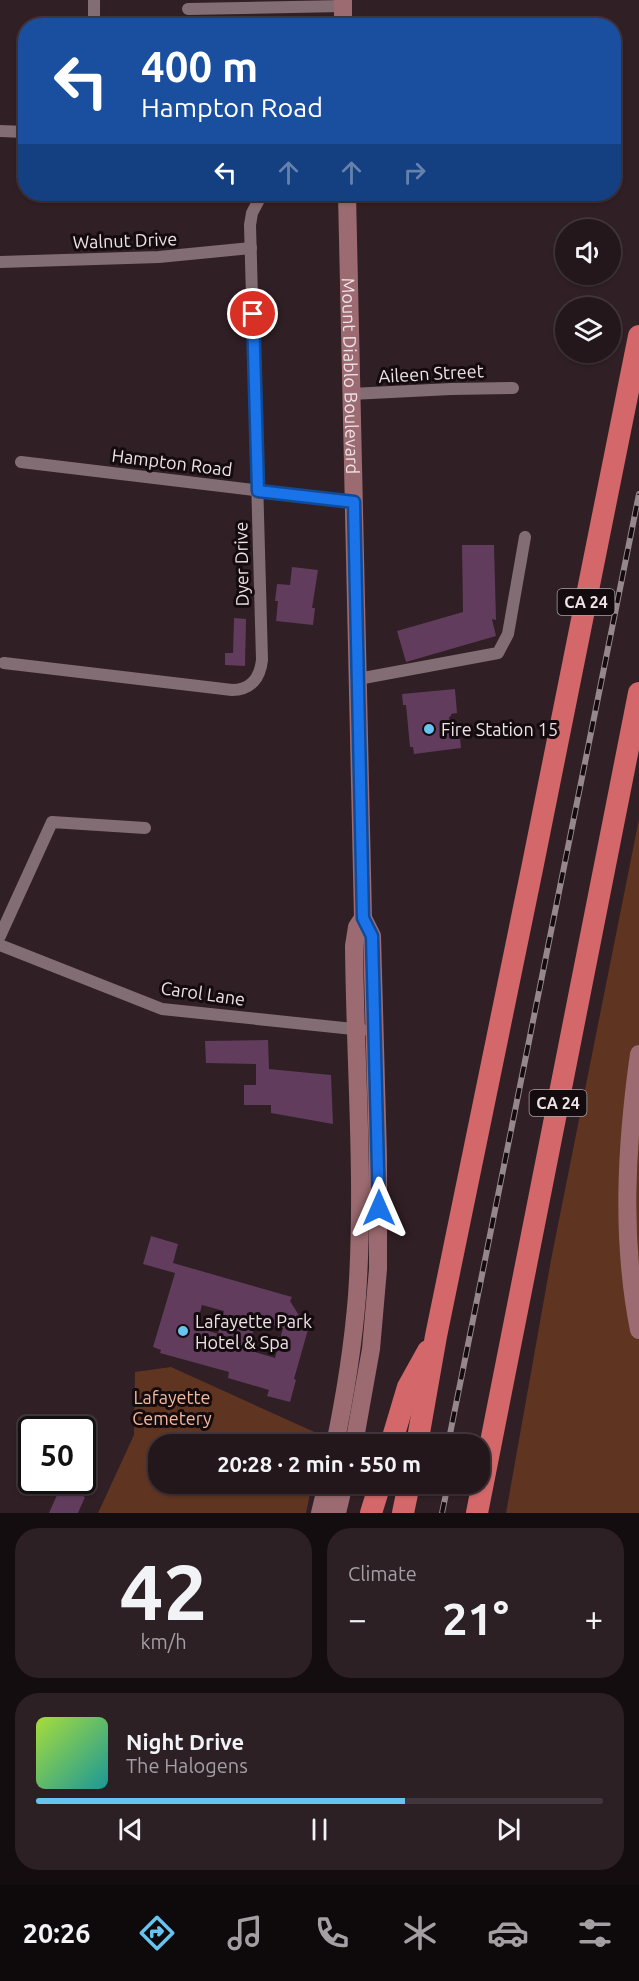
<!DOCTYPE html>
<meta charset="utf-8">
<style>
body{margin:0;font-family:Ubuntu,sans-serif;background:#2c2025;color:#f1f3f6;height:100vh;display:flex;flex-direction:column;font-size:22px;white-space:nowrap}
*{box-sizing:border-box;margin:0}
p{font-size:20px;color:#a39fa3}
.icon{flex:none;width:33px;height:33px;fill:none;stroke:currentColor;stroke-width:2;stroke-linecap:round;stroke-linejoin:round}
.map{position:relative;height:1513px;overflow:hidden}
.panel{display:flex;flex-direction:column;gap:15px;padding:15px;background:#140d0f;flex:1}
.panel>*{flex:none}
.guide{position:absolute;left:18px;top:18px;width:603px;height:183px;border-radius:24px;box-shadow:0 2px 4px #0004,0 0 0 2px #41363b;background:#1a4fa0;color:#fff;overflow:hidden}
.fabs{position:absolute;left:555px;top:219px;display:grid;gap:12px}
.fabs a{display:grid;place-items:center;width:66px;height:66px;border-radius:50%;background:#24171c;box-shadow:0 2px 4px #0004,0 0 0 2px #41363b;font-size:30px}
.speed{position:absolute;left:18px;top:1416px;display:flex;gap:12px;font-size:30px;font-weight:700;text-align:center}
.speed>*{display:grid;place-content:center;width:78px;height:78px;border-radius:50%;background:#24171c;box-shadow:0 2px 4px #0004,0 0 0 2px #41363b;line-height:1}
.speed .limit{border:3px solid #111;border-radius:9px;background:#fff;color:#111}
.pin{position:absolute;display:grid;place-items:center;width:51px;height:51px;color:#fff;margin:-26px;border:3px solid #fff;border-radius:50%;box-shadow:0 2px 6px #0007}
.me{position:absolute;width:66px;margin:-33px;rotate:0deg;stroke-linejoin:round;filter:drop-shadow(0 0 4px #0008)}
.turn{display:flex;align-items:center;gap:21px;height:126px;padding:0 24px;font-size:27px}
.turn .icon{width:78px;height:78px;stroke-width:2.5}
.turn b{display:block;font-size:42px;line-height:51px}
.lanes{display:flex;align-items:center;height:57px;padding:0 24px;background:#0003;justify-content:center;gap:30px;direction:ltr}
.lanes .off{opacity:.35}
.big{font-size:45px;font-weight:700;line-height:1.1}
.panel .tile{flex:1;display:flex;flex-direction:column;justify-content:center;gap:9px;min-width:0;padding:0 21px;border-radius:24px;background:#2c2025}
.panel .dial{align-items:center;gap:0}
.dial b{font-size:78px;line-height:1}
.song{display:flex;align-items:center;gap:18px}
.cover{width:72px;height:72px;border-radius:9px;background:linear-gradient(135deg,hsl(80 70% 55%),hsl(180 70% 35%))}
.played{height:6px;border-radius:3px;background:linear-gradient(90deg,#67c4f0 65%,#41363b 65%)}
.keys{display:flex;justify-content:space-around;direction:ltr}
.heat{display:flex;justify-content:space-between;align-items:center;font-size:33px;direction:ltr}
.panel .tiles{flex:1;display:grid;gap:15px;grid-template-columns:1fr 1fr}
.tile:last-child{grid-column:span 2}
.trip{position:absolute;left:148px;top:1434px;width:342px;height:60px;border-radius:24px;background:#24171c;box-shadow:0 2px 4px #0004,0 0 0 2px #41363b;font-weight:700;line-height:60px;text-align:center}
.tab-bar{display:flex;height:96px;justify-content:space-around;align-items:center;background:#0e090b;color:#a39fa3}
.tab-bar .icon{width:42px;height:42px}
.tab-bar .active{color:#67c4f0}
.tab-bar b{font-size:27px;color:#f1f3f6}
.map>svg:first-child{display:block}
.green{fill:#5f3521}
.building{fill:#613c5d;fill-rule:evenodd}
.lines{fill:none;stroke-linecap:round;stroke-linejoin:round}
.street{stroke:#836d75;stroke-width:12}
.secondary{stroke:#9b6b71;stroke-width:18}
.highway{stroke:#d36769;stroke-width:22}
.rail-casing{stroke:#96878c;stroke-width:6}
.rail{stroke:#130b0e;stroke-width:4;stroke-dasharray:11;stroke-linecap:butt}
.route-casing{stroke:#114b97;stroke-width:15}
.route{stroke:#1a73e8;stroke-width:10}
.poi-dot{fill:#67c4f0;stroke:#130b0e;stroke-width:2}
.labels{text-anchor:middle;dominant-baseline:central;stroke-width:6;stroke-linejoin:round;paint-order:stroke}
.shield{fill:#130b0e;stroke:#ada2a5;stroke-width:1.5}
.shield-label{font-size:16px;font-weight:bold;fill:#efe2e6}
.street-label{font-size:18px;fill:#efe2e6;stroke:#130b0e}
.poi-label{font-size:18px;fill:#efe2e6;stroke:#130b0e;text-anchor:start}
.park-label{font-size:18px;fill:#f6b89b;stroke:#130b0e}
</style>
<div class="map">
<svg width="639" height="1513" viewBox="0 0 639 1513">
<rect width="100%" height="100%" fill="#301f25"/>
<!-- green -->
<g class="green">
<path d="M639 819V1513H506L551 1260Z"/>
<path d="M171 1367 321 1435 319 1444H159V1484H312L306 1513H98L134 1435 135 1372Z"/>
</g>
<!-- building -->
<g class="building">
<path d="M462 545H494L496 620 492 619 496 636 406 662 397 631 463 612Z"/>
<path d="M292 567 318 570 312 608H315L313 625 276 621 278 601H275L277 584 290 585Z"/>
<path d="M234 618 246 619 245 666 225 665V653H233Z"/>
<path d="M455 689 457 713 451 714V716L449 717 452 739 460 738 461 748 414 754 413 747H410L406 705H403L402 694Z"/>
<path d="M268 1040 269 1069 331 1075 333 1124 271 1113V1105H244V1085H256V1064L206 1063 205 1041Z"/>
<path d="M151 1236 178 1244 173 1263 292 1297 290 1301 305 1325 309 1326 294 1379 296 1380 290 1402 267 1396 269 1390 228 1378 229 1372 160 1353 161 1350 153 1347 175 1273 143 1264ZM202 1305 224 1311 218 1334 196 1327ZM256 1320 283 1328 275 1358 248 1350Z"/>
<path d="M61 1486 85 1497 78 1513H49Z"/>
</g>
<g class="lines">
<!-- street -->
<g class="street">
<path d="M94 0V20"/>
<path d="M188 9 343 6"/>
<path d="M0 131 26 132"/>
<path d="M0 262 159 257 251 248"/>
<path d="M351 394 451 389 513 388"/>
<path d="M21 462 354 502"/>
<path d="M4 663 232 690C251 690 260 678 262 660L250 225 252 213 262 194"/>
<path d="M358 679 498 653 508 634 525 537"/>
<path d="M0 936 52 822 145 828"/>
<path d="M0 945 162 1009 363 1030"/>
</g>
<!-- secondary -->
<g class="secondary">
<path d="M343 0V26"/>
<path id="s1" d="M347 194 363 918 372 936 378 1158V1269L371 1349 354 1444"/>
<path d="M639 1054C626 1146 621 1239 639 1330"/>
<path d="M335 1444C345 1396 353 1346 357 1296 365 1181 355 1062 354 946L357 927 363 918"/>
<path d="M320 1513 327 1484"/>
<path d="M337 1513 344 1484"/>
</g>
<!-- highway -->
<g class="highway">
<path d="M391 1444 408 1387 428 1351"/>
<path d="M417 1444 436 1336 532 869 639 336"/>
<path d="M371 1513 380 1484"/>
<path d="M403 1513 409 1484"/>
<path d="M477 1513 639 693"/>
</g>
<defs>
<g id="rail">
<path d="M448 1444 639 494"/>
<path d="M442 1513 448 1484"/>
</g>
</defs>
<!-- rail casing -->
<use href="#rail" class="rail-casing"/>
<!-- rail -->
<use href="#rail" class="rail"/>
</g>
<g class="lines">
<defs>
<path id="route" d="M253 314 258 491 354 502 363 918 372 936 379 1208"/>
</defs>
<!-- route casing -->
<use href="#route" class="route-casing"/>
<!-- route -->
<use href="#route" class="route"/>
</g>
<!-- markers -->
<g class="poi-dot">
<circle cx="429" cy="729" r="6"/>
<circle cx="183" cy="1331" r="6"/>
</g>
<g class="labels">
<!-- shield labels -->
<g class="shield">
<rect x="557.5" y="589" width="57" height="26" rx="4.5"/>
<rect x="529.5" y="1090" width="57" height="26" rx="4.5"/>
</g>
<g class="shield-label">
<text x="586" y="602">CA 24</text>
<text x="558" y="1103">CA 24</text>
</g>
<!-- street labels -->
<g class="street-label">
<text transform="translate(125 240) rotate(-2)">Walnut Drive</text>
<text transform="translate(431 373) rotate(-3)">Aileen Street</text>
<text stroke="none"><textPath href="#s1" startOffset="182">Mount Diablo Boulevard</textPath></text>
<text transform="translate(172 462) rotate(7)">Hampton Road</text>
<text transform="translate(241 564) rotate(-91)">Dyer Drive</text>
<text transform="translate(203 993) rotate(8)">Carol Lane</text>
</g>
<!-- poi labels -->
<g class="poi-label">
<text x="441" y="729">Fire Station 15</text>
<text x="195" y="1321">Lafayette Park<tspan x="195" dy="21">Hotel &amp; Spa</tspan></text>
</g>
<!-- park labels -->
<g class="park-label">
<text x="172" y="1397">Lafayette<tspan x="172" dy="21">Cemetery</tspan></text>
</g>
</g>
</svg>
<div class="fabs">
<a><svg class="icon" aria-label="sound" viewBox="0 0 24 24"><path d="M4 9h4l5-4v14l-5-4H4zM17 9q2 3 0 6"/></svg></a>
<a><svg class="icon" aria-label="layers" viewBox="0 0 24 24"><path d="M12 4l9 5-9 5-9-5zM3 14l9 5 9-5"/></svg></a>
</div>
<div class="speed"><div class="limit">50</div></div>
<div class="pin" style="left:253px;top:314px;background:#d93025"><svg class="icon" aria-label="arrive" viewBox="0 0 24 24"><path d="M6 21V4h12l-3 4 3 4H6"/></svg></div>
<svg class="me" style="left:379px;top:1208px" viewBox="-20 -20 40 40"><path d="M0-17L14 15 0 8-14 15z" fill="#1a73e8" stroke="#fff" stroke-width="4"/></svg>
<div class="trip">20:28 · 2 min · 550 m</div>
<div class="guide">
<div class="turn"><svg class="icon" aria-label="left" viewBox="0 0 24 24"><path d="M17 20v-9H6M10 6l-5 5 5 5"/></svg><div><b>400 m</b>Hampton Road</div></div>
<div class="lanes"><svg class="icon" aria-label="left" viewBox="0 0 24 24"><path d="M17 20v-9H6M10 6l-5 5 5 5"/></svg><svg class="icon off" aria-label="ahead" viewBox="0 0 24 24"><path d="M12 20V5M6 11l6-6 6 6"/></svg><svg class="icon off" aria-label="ahead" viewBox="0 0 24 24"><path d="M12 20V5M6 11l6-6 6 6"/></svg><svg class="icon off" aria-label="right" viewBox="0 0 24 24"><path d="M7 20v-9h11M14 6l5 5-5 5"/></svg></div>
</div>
</div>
<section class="panel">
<div class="tiles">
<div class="tile dial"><b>42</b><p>km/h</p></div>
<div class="tile"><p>Climate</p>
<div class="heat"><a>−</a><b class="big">21°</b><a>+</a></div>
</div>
<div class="tile">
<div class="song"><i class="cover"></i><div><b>Night Drive</b><p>The Halogens</p></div></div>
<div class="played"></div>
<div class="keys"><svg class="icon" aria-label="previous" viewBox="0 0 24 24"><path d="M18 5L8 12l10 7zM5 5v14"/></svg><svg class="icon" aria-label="pause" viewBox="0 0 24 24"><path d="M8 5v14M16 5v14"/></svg><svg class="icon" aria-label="next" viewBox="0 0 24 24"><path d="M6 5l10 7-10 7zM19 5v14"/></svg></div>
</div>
</div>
</section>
<nav class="tab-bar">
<b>20:26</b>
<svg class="icon active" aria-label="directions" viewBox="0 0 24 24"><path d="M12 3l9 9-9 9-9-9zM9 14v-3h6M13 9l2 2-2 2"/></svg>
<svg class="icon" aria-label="music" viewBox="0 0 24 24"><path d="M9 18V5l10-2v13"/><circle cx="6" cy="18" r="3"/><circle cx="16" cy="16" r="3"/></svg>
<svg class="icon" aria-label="phone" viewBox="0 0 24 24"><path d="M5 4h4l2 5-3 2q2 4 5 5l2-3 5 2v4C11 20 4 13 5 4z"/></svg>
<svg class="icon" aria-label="climate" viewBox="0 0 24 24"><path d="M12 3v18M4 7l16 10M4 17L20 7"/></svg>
<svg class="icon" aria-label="car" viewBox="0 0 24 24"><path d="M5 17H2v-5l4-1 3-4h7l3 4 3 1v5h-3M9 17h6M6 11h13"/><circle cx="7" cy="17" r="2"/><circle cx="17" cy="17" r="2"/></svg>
<svg class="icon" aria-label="filters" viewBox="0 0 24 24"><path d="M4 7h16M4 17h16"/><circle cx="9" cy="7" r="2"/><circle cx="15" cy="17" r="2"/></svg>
</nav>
